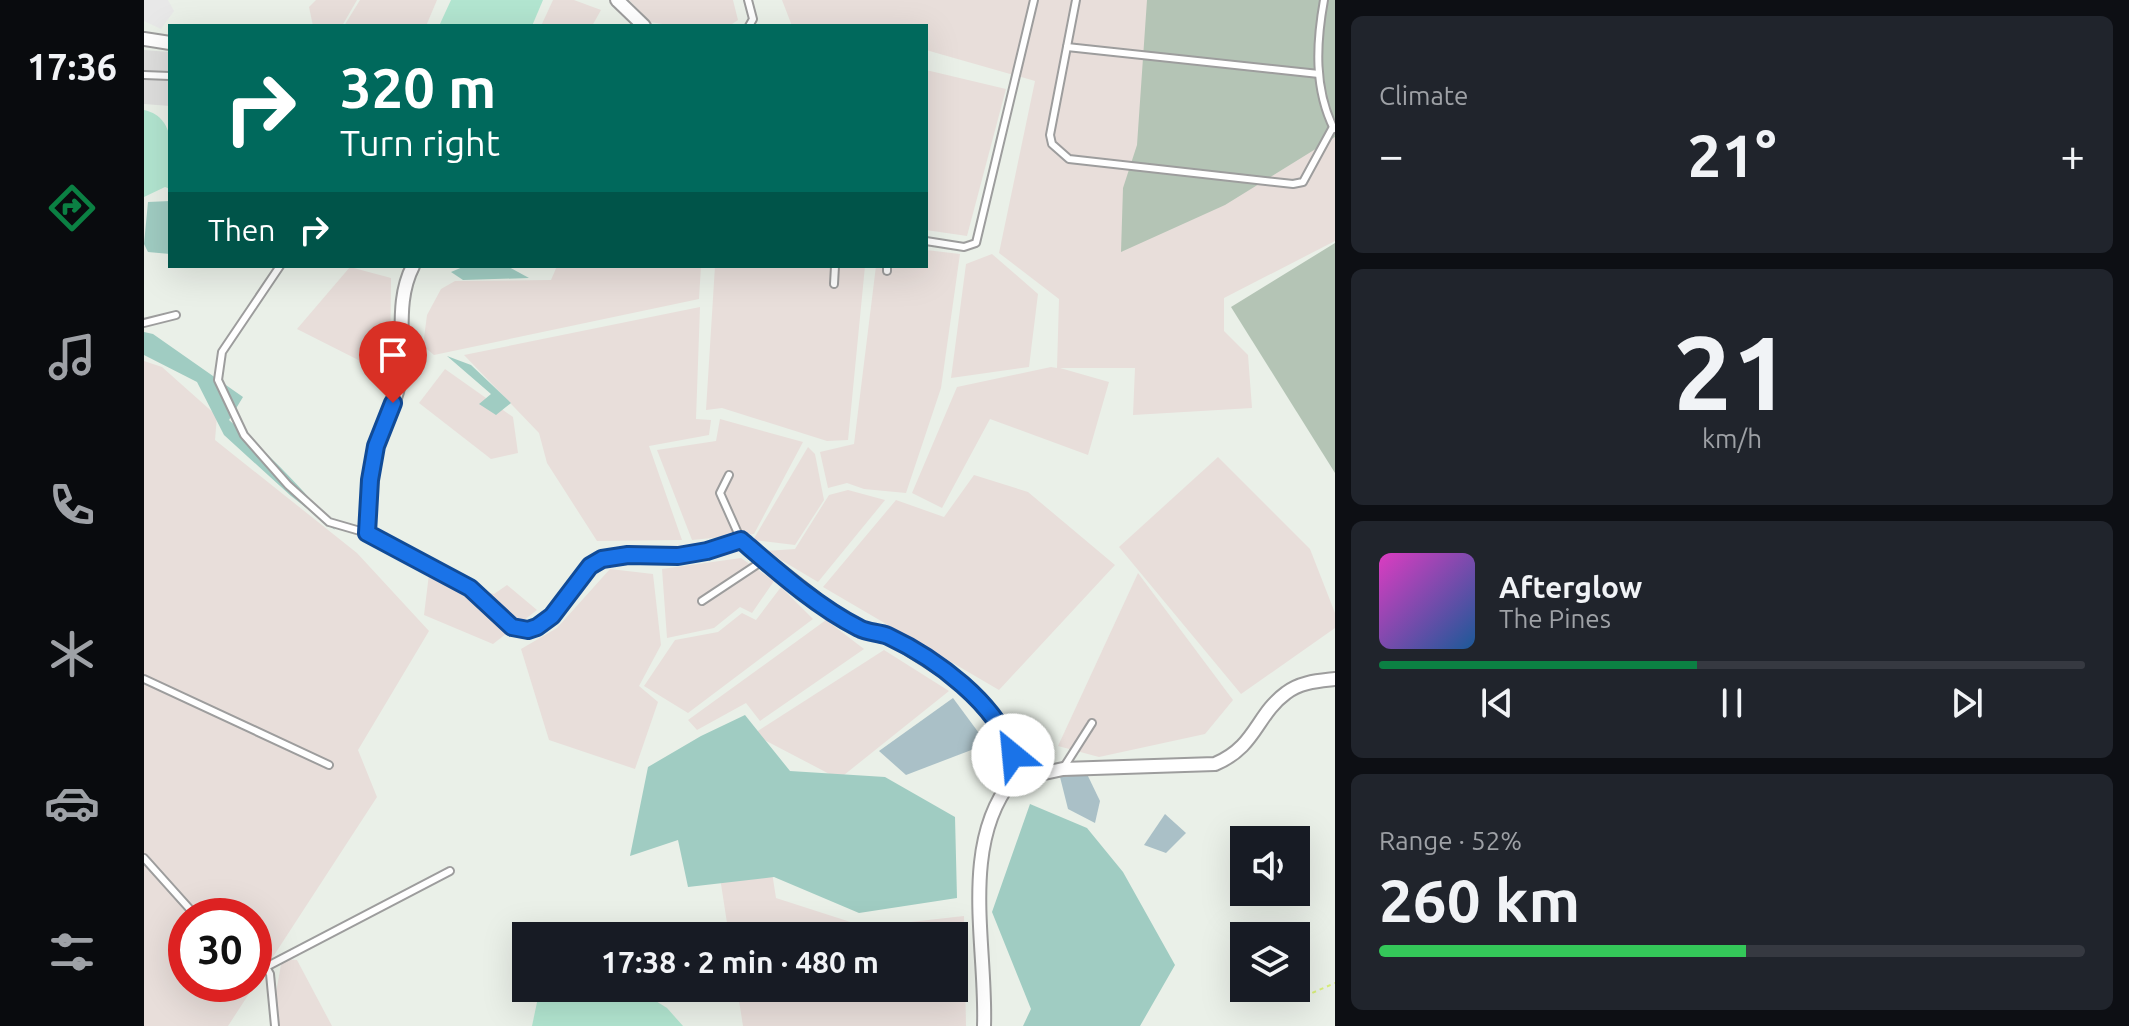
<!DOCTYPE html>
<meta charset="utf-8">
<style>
body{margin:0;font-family:Ubuntu,sans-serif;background:#20242c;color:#f1f3f6;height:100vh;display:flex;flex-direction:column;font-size:30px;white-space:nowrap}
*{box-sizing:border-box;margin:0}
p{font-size:26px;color:#9ea1a6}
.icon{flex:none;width:44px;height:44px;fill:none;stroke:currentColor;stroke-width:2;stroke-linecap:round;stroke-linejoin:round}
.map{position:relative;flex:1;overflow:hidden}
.side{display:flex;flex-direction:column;gap:16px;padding:16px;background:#0d0f14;width:794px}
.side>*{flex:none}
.hud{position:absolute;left:24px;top:24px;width:760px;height:244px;border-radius:0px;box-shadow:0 8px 32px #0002;background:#00695c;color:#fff;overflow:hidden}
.fabs{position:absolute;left:1086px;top:826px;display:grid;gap:16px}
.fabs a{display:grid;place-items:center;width:80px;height:80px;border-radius:0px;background:#171b24;box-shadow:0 8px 32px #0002;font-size:40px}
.speed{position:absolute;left:24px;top:898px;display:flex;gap:16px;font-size:40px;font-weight:700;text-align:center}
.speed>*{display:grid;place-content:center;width:104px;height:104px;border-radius:50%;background:#171b24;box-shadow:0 8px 32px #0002;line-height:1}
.speed .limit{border:12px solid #d22;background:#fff;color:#111}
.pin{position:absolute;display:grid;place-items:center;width:68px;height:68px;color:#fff;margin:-82px -34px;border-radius:50% 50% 50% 0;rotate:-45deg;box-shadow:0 0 8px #0007}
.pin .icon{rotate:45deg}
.me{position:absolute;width:88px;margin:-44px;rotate:332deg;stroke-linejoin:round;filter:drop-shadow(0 0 6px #0008)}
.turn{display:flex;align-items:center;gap:28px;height:168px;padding:0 40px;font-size:36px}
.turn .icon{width:104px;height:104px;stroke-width:2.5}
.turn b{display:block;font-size:56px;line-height:68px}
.then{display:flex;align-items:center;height:76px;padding:0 40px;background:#0003;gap:16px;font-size:30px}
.big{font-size:60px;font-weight:700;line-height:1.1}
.side .tile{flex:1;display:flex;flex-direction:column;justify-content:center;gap:12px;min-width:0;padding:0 28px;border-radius:12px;background:#20242c}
.side .dial{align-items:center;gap:0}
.dial b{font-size:104px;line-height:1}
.song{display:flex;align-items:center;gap:24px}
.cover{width:96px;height:96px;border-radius:12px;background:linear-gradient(135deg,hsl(310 70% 55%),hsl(210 70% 35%))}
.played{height:8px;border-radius:4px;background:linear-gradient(90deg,#0b8043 45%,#363941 45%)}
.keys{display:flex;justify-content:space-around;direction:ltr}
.heat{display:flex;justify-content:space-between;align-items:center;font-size:44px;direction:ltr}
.charge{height:12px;border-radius:6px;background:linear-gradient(90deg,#34c759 52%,#363941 0)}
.trip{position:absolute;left:368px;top:922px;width:456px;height:80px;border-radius:0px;background:#171b24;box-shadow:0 8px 32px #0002;font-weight:700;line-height:80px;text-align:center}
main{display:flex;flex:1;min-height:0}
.tab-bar{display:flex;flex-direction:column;width:144px;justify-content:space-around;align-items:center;background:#090b0e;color:#9ea1a6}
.tab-bar .icon{width:56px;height:56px}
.tab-bar .on{color:#0b8043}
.tab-bar b{font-size:36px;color:#f1f3f6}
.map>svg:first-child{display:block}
.residential{fill:#dededd}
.industrial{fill:#e8deda;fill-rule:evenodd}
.construction{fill:#b4c4b5}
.grass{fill:#b2e5d0}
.forest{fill:#a0ccc2}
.cemetery{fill:#aac0c7}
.parking{fill:#e8e8e8}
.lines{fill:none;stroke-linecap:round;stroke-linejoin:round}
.service-casing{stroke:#9d9d9d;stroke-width:10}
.minor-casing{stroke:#9d9d9d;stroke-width:16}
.path{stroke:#d9ef7a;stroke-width:2;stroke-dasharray:4 4;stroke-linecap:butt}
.service{stroke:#fff;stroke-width:6}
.minor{stroke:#fff;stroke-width:12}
.route-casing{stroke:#114b97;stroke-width:20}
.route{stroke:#1a73e8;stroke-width:14}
</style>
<main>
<nav class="tab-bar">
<b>17:36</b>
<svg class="icon on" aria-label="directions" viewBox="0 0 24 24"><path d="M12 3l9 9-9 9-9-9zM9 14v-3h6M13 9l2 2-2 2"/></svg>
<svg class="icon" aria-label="music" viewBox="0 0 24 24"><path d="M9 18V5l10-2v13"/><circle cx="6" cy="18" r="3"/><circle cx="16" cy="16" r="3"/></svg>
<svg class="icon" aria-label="phone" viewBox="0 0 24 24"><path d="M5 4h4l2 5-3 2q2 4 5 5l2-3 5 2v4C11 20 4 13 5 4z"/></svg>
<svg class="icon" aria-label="climate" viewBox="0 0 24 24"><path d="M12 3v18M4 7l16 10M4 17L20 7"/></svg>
<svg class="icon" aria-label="car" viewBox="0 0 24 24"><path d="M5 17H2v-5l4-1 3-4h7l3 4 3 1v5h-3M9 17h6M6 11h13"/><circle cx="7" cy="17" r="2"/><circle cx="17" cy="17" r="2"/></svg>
<svg class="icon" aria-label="filters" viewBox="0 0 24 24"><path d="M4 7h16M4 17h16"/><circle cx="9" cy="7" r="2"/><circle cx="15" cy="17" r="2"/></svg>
</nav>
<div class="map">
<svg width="1191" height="1026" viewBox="0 0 1191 1026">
<rect width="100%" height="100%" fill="#eaf0e8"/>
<!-- residential -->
<path class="residential" d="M0 50 26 52V106L0 104Z"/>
<!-- industrial -->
<g class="industrial">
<path d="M172 0H213L198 26H169L165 7Z"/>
<path d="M216 0H293L282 26H200Z"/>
<path d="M409 0H430L457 10 448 26H397Z"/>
<path d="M485 0H589L594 20 585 26H531L506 22Z"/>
<path d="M638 0H1191V241L1080 298V331L1104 355 1108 408 989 415 991 368H916L965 382 944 455 846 419 798 508 768 493 813 387 907 367 913 368 915 299 855 253 891 81 782 50V26H648Z"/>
<path d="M782 70 862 89 823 236 782 230Z"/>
<path d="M782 250 816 254 797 388 762 493 720 489 703 483 684 488 676 452 710 444 732 266H782Z"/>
<path d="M848 254 894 294 885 367 807 378 822 264Z"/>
<path d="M413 266H557L555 299 290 355 279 346 283 315 297 289 311 281 407 280Z"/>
<path d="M571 266H721L704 440 683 441 578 408 562 410Z"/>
<path d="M206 267 247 278 246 376 153 329Z"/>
<path d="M556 307 552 419 567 420 565 435 505 446 538 540 453 541 403 463 395 433 320 355Z"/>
<path d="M0 361 18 367 73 416 71 440 213 553 285 631 214 750 233 797 84 1026H0ZM42 916H110V984H42Z"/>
<path d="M301 369 369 417 374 453 347 459 275 403Z"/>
<path d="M576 419 659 442 610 534 548 540 513 450 572 441Z"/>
<path d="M664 447 671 454 680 500 651 545 609 540Z"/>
<path d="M1074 457 1166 549 1191 613V628L1097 694 975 547Z"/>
<path d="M830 475 884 492 971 565 855 690 679 587 752 500 800 517Z"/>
<path d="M704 490 741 500 674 582 622 551 651 549 685 495Z"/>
<path d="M597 558 630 581 608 613 596 607 570 628 523 638 518 569Z"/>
<path d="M466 569 509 574 517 645 495 686 514 702 491 769 405 740 377 649 413 628Z"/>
<path d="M994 573 1089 700 1061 734 955 757 914 746Z"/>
<path d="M285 574 350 594 363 585 393 610 349 644 280 615Z"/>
<path d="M637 587 669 619 544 713 500 686 531 640 574 632 598 613 612 620Z"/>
<path d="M682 620 720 649 616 721 602 703 553 730 544 720Z"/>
<path d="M740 650 805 691 695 779 609 734Z"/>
<path d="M627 866 632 898 722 927 820 916 822 1026H599L593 988H810V936H585L575 871Z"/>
<path d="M138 959 153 960 188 1026H126Z"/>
</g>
<!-- construction -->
<g class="construction">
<path d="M1003 0H1191V137L1081 205 977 252 979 188 993 145Z"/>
<path d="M1191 243V473L1087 307Z"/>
</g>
<!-- grass -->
<g class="grass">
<path d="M307 0H399L388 26H295Z"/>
<path d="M0 110C36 118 26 160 26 189L21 187 0 197Z"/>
<path d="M396 988H491L523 1008 539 1026H388Z"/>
</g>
<!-- forest -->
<g class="forest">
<path d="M26 201V254L4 252 0 244 4 202Z"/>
<path d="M321 266H363L385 278 319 280 307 272Z"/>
<path d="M0 332 9 334 99 397 85 420C124 454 160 488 191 530L147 496 80 435 53 382 0 355Z"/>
<path d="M303 356 327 365 367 403 352 415 335 404 347 394Z"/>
<path d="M601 715 646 771 741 777 811 817 813 898 715 913 630 877 544 887 534 840 486 856 504 767 557 736Z"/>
<path d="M886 804 943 828 979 872 1031 965 996 1026H879L887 1009 848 912Z"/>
</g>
<!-- cemetery -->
<g class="cemetery">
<path d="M809 698 843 744 762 775 735 751Z"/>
<path d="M943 774 956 801 951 823 924 809 916 777Z"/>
<path d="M1021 814 1042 833 1022 853 1000 845Z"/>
</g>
<!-- parking -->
<path class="parking" d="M0 0H24L30 11 17 29 0 21Z"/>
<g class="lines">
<defs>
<g id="service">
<path d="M604 0 609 19 605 26"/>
<path d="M932 0 906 135 908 144 925 159 1149 184 1159 182 1189 127"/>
<path d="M1180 0C1172 44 1170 89 1190 129"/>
<path d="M923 47 1175 74"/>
<path d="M0 75 26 76"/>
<path d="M782 241 820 247 832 243 890 0"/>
<path d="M136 266 78 352 74 380 100 435 144 485 185 522 223 533"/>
<path d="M743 271V266"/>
<path d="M690 284 691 266"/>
<path d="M0 323 32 315"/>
<path d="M585 475 576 493 597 540"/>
<path d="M558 601 620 560"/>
<path d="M0 679 185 765"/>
<path d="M920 767 948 723"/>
<path d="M0 858 52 916"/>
<path d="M110 959 122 967 126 974 131 1026"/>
<path d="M122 967 306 871"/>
</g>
<g id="minor">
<path d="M473 0 500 26"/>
<path d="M0 39 26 43"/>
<path d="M269 266C251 301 261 339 256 376 254 401 238 423 232 446 224 474 225 504 223 533L326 588 368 627 384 630 393 627 408 616 446 566 458 559 484 555 534 556 563 551 597 540 686 610 717 629 746 637 817 682 864 736 869 755 868 780"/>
<path d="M840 1026C843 947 815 846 868 780L919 769 1071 764C1112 747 1112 715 1142 693 1156 682 1174 681 1191 679"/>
</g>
</defs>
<!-- service casing -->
<use href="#service" class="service-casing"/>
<!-- minor casing -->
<use href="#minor" class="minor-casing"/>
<!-- path -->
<g class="path">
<path d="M1144 927 1147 936"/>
<path d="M1152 957 1161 996 1191 983"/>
</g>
<!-- service -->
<use href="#service" class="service"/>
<!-- minor -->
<use href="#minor" class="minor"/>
</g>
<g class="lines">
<defs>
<path id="route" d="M249 403 232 446 226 480 223 533 326 588 368 627 384 630 393 627 408 616 446 566 458 559 484 555 534 556 563 551 597 540C633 571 672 606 715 628 724 633 734 632 744 636 791 658 854 704 869 755"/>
</defs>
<!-- route casing -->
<use href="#route" class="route-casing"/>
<!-- route -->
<use href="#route" class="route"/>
</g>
</svg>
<div class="fabs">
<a><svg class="icon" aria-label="sound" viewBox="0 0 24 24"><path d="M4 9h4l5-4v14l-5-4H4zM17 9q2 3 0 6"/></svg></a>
<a><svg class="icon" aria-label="layers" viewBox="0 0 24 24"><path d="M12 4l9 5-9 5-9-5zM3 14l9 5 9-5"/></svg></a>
</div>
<div class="speed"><div class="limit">30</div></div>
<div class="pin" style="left:249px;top:403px;background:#d93025"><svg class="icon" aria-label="arrive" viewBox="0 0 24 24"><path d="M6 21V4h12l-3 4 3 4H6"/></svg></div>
<svg class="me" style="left:869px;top:755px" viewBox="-20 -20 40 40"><circle r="19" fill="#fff"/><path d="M0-13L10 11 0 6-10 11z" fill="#1a73e8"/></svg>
<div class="trip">17:38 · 2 min · 480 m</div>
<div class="hud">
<div class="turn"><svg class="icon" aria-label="right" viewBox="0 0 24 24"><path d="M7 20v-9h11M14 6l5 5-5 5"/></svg><div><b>320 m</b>Turn right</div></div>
<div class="then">Then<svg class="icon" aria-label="right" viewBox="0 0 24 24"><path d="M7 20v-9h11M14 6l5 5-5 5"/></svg></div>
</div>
</div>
<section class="side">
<div class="tile"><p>Climate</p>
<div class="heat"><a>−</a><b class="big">21°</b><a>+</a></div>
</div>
<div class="tile dial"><b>21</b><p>km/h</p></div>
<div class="tile">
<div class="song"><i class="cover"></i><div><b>Afterglow</b><p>The Pines</p></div></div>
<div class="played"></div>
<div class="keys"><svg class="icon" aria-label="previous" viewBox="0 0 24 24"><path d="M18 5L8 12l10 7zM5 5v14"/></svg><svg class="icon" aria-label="pause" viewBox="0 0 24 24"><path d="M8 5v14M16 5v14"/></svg><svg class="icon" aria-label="next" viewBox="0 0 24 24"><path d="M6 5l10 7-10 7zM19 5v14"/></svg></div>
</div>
<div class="tile"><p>Range · 52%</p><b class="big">260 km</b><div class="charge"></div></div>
</section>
</main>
